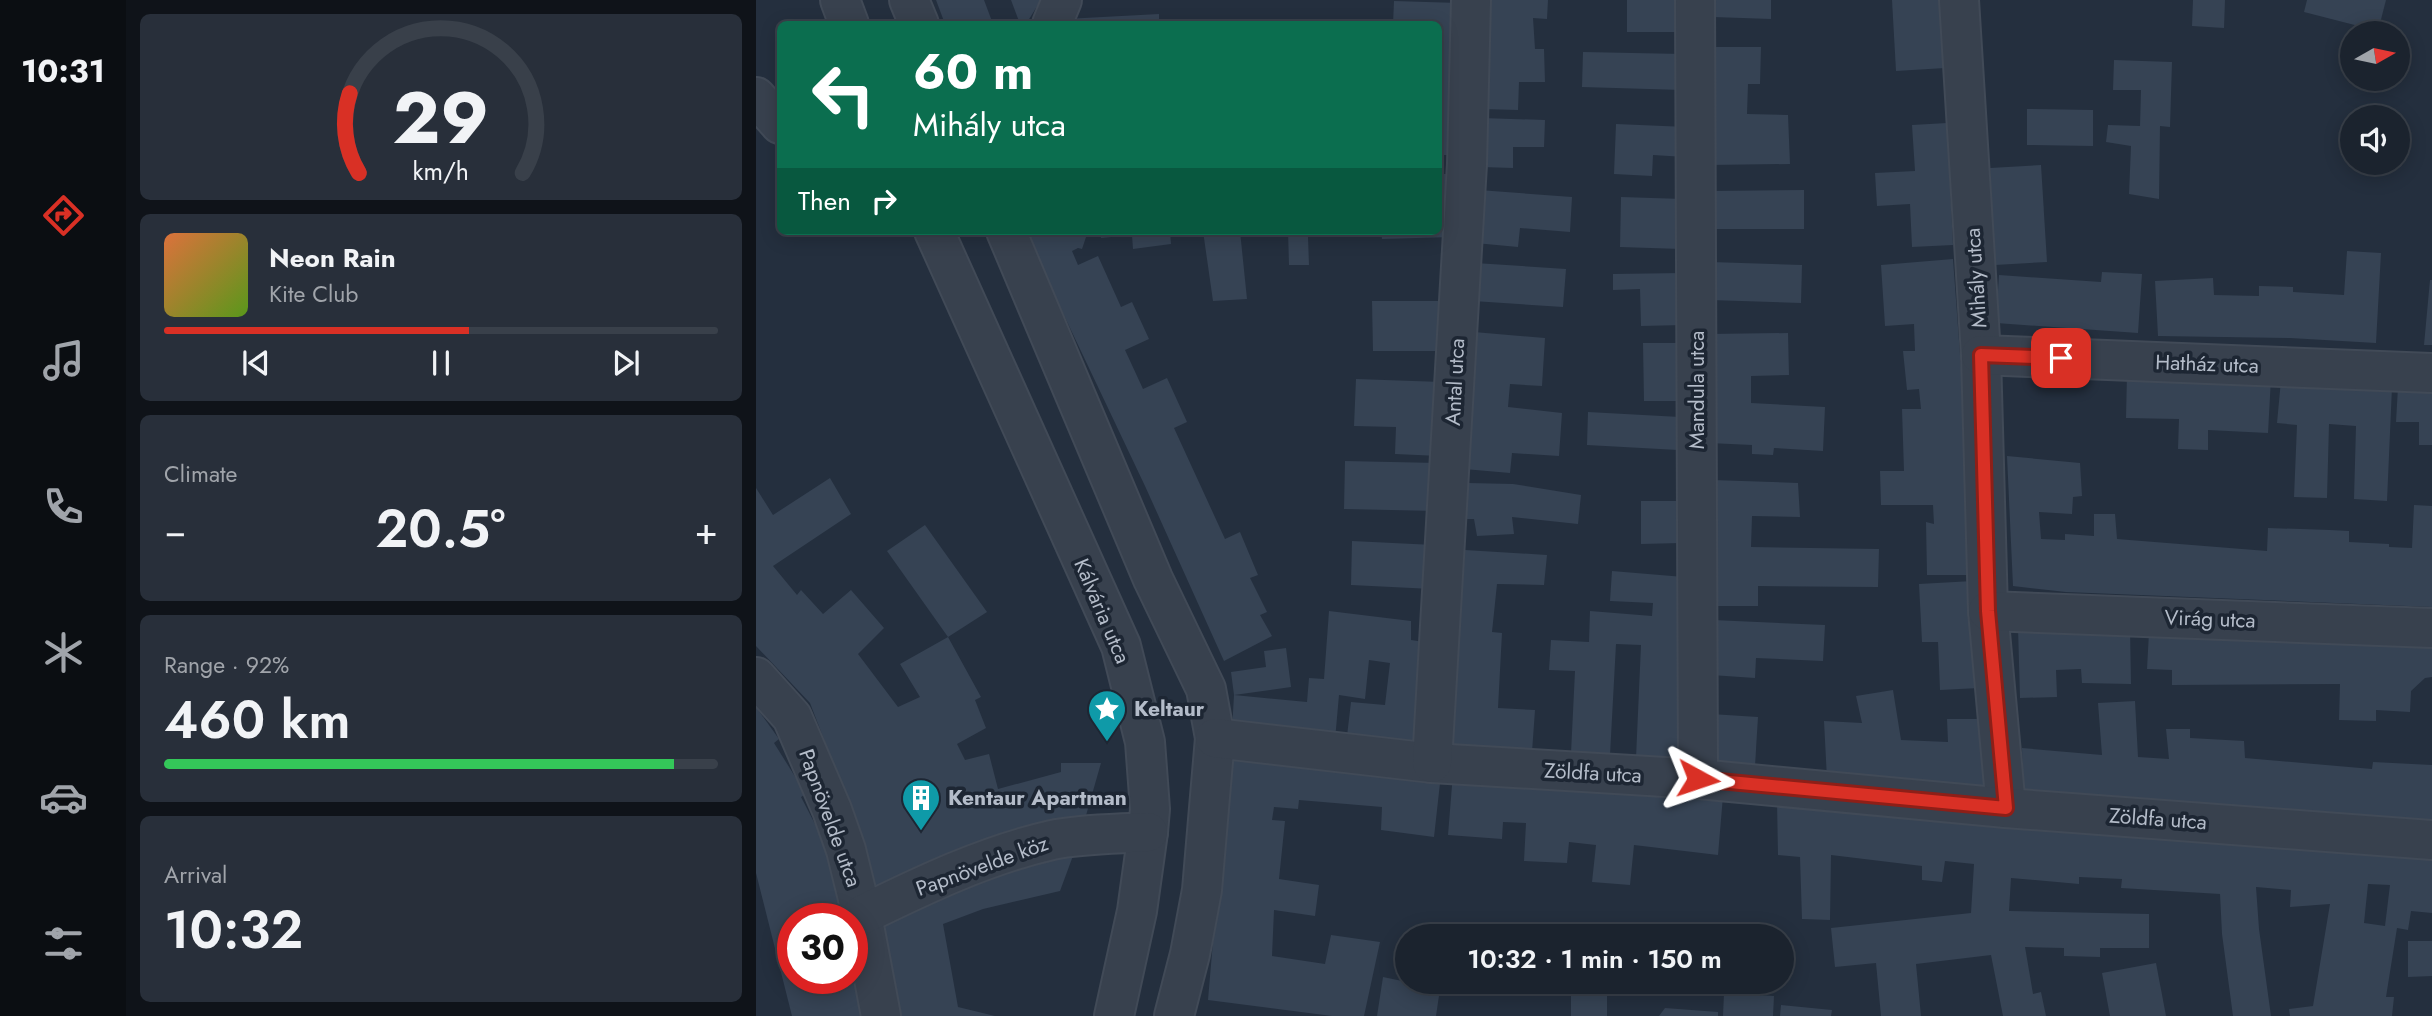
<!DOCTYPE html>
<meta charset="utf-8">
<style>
body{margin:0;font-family:Jost,sans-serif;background:#282f3a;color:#f1f3f6;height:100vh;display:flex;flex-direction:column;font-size:26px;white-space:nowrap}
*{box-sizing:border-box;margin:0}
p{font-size:23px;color:#a0a4aa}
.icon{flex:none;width:38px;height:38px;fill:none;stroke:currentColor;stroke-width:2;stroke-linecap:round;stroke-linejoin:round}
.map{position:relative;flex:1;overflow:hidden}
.details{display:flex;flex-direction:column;gap:14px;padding:14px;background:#0f1319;width:630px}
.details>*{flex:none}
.guide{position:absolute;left:21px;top:21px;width:665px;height:214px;border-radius:10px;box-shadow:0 4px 18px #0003,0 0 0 2px #39404a;background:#0b6e4f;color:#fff;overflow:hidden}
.needle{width:46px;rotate:81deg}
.fabs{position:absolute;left:1584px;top:21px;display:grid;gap:14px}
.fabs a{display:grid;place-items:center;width:70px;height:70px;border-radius:50%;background:#1b232e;box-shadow:0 4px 18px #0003,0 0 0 2px #39404a;font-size:35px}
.speed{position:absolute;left:21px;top:903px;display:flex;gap:14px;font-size:35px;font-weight:700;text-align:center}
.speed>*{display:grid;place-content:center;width:91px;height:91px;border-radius:50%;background:#1b232e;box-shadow:0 4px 18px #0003,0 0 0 2px #39404a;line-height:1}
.speed .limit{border:10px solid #d22;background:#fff;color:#111}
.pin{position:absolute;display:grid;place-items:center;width:60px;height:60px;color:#fff;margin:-30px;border-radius:14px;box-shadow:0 4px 10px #0006}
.me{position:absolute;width:77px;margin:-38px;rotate:95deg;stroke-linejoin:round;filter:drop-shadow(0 0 5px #0008)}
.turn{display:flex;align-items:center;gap:24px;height:147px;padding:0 21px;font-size:32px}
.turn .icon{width:91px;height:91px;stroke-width:2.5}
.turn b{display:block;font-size:49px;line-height:60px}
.then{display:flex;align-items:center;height:66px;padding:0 21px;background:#0003;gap:14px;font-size:26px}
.big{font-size:52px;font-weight:600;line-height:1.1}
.details .tile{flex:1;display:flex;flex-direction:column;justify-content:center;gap:10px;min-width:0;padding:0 24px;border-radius:10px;background:#282f3a}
.details .dial{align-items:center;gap:0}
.dial svg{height:182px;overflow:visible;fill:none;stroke:#39404a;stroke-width:7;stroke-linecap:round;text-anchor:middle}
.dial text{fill:#f1f3f6;stroke:none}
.song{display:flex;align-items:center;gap:21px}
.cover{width:84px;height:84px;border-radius:10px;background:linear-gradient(135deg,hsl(20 70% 55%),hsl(90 70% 35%))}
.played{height:7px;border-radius:4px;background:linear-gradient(90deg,#d93025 55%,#39404a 55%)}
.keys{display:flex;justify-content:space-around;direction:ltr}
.heat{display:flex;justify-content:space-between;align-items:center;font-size:38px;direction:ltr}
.charge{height:10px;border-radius:5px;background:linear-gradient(90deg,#34c759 92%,#39404a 0)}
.trip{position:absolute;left:639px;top:924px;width:399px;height:70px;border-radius:35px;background:#1b232e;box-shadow:0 4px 18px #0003,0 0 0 2px #39404a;font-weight:600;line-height:70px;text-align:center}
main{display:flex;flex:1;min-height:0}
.menu{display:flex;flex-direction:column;width:126px;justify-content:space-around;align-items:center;background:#0b0e12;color:#a0a4aa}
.menu .icon{width:49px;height:49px}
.menu .on{color:#d93025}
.menu b{font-size:32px;color:#f1f3f6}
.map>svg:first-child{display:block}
.building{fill:#364354;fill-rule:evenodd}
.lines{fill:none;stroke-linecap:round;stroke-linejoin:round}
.minor-casing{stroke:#414a57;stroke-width:42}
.minor{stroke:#38414e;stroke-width:38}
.route-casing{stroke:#8d1f18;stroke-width:18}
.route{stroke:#d93025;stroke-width:12}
.labels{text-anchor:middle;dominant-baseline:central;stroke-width:7;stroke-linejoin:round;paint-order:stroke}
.street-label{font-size:21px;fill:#b4bcc9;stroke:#1d2633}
.poi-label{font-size:21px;font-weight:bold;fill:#b4bcc9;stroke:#1d2633;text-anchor:start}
</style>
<main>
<nav class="menu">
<b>10:31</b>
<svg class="icon on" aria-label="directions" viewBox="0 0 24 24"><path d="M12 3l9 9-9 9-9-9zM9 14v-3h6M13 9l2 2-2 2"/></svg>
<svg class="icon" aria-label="music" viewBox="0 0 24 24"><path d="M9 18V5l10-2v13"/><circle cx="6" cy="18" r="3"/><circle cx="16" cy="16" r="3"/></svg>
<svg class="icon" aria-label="phone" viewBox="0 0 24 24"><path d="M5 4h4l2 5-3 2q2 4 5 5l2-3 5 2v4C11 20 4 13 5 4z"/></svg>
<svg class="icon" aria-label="climate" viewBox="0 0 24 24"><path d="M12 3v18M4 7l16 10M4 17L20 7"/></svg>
<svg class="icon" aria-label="car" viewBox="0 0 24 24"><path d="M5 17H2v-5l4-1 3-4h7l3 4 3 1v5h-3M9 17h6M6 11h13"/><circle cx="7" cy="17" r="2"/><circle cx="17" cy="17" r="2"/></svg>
<svg class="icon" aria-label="filters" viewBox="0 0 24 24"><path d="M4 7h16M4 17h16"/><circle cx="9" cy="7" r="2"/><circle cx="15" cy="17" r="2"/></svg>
</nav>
<section class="details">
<div class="tile dial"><svg viewBox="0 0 100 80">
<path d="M14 69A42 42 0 1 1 86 69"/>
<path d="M14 69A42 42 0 0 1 10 34" stroke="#d93025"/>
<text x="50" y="56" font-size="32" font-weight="700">29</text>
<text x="50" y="72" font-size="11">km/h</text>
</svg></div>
<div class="tile">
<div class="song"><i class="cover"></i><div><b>Neon Rain</b><p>Kite Club</p></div></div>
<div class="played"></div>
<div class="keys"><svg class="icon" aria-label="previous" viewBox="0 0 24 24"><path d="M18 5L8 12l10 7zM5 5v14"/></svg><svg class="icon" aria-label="pause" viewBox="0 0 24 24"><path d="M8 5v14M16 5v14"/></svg><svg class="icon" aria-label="next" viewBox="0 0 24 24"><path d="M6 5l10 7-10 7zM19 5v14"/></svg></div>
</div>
<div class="tile"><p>Climate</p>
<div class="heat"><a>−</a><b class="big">20.5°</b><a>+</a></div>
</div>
<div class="tile"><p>Range · 92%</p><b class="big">460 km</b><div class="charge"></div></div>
<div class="tile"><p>Arrival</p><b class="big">10:32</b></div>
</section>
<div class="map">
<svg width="1676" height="1016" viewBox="0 0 1676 1016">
<rect width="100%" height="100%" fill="#242f3e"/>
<!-- building -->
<g class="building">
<path d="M180 0H228L237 24H189Z"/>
<path d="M255 0H285L270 24H264Z"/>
<path d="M727 0H792L791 19 777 18 779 49H788L789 82H763L762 110 725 109Z"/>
<path d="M871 0H927L926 32H871Z"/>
<path d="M957 0H1015V19L957 17Z"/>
<path d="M1136 0H1185L1189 68 1140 71Z"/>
<path d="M1437 0H1469L1468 28 1436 26Z"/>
<path d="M1551 0H1630L1622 31 1548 12Z"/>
<path d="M638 1 703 3 698 150 691 155H682V24H637Z"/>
<path d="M403 14V24H309V19Z"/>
<path d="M955 47H1005L1004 84H992L991 114 1032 115 1034 164 952 165Z"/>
<path d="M827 52 927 54 926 90 826 87Z"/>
<path d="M1358 60 1416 62 1414 127 1404 126 1403 199 1373 194 1375 146 1350 142 1352 125 1384 126 1385 90H1357Z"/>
<path d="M1271 109 1337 110V146L1271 145Z"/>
<path d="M726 118 789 120 788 147H757V168L725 167Z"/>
<path d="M1191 123 1197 245 1156 247 1154 204 1121 206 1119 173 1159 171 1156 125Z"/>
<path d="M860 124 931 127 929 157 897 155 896 176 858 174Z"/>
<path d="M1285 165 1291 262 1239 265 1234 168Z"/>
<path d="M682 174H695L696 237 626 239 625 231H682Z"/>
<path d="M723 190 816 197 814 232 764 228 762 247 719 243Z"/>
<path d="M1048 190V229H955V191Z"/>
<path d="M865 197 927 199 925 249 864 247Z"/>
<path d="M268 231H332L326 249 322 248 316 251 322 265 342 256 365 307 376 302 393 339 369 350 387 389 411 378 431 422 418 428 469 539 484 532 502 575 494 578 511 612 504 615 516 636 468 661 389 486Z"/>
<path d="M344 231H414L415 244 377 249 376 235 345 238Z"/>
<path d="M447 231H484L491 299 457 301Z"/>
<path d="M532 231H586V235L552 237 553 265H533Z"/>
<path d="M1591 251 1625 253 1620 343 1534 338 1402 336 1399 281 1457 278 1458 295 1503 296V286L1537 287V292L1588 295Z"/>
<path d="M1197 259 1208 409 1216 575H1171L1170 522 1178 524 1177 505H1125L1124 471H1148L1146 409H1165L1163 389 1151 390 1147 351H1159L1158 324 1129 326 1125 265Z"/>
<path d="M955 262 1046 265 1045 303 954 300Z"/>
<path d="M719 263 810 269 807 307 717 301Z"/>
<path d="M1346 272 1386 274 1382 333 1240 323 1243 275 1345 282Z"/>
<path d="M927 273 928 325 885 326 884 289 857 290V274Z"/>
<path d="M1674 280H1676V345H1668Z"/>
<path d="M616 301H690V351H617Z"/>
<path d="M718 332 789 338 786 386 754 384 752 407 806 413 803 456 756 453 754 473 708 469Z"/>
<path d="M1032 333 1033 375 995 376V403L1069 407 1067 451 1018 448 1017 455 996 454V445L953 443V334Z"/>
<path d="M887 343H924L925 401H888Z"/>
<path d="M1371 374 1515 378 1512 433 1452 430V450L1422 449 1423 419 1370 418Z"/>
<path d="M600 379 686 382 683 456 639 454 640 427 598 426Z"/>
<path d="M1525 380 1636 387 1631 501 1598 499 1600 426 1573 424 1571 498 1538 497 1541 425 1521 423Z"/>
<path d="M1642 387 1676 388V445H1663V422H1640Z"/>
<path d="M832 412 924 417 922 450 831 445Z"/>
<path d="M1251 456 1324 463 1326 496 1317 497 1316 514 1283 512 1285 539 1309 540V534L1338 536V514H1359L1361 539 1511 551 1512 528 1574 530 1593 531V542L1633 544V547L1656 548 1658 505 1676 506V607L1310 592 1257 586Z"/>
<path d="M589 461 682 463 681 511 588 509Z"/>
<path d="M74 478 95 514 17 566 41 595 45 590 67 614 95 590 128 628 102 654 142 707 164 697 144 664 192 637 225 697 219 700 230 728 201 744 209 760 233 754 242 789 305 772V763H345L329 819 116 889 79 768 54 703 0 646V488L17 515Z"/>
<path d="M956 480 1042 483 1044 517 996 516 995 547 1123 549 1122 587 1002 586V606H956Z"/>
<path d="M712 483 757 484 825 495 822 524 756 517 758 534 721 536 718 519H710Z"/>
<path d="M885 501H925V543L885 544Z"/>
<path d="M169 525 231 612 192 637 131 551Z"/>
<path d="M596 541 678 545 676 589 595 585Z"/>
<path d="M709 550 791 555 788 585 741 584 736 632 746 633 742 708 779 710 776 752 695 748Z"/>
<path d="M856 571 928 577 923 761 880 758 885 645 860 644 854 755 815 753 819 671 793 670 795 640 833 642 834 611 896 616 897 603 854 601Z"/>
<path d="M1217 581 1223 688 1184 690 1182 642H1166L1163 584Z"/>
<path d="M573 611 655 621V640L675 643 667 744 591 736 595 702 629 705 634 663 613 660 609 699 583 695 579 740 476 730 478 695 551 702 553 678 568 679Z"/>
<path d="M957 620 1069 625 1067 661 1000 658 999 678 955 675Z"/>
<path d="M1262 627 1374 628 1375 684 1326 683 1325 669 1300 670 1301 697 1264 698Z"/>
<path d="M1393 632 1676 642V677L1669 678 1655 691 1654 712 1620 710V721L1583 720 1584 684 1416 685V670L1391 669Z"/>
<path d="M530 648 535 687 478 695 475 672 510 667 508 651Z"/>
<path d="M1137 690 1145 740 1192 742 1191 719H1224L1229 791 1071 779 1068 721 1106 723 1100 696Z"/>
<path d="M1379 701 1382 757 1413 759 1410 729H1434V738L1488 741 1489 758 1616 769 1617 762 1676 765V825L1267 793 1266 748 1346 755 1342 703Z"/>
<path d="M0 707 23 739 18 743 50 794 45 797 72 849 87 919H37V978H96L97 969 107 1016H36L0 873Z"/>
<path d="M955 714 1002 717 999 766 953 764Z"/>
<path d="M477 752 685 774 678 837 625 830 626 807 543 800 542 809 518 807 516 820 529 821 523 879 563 885 559 916 518 910 516 956 569 964 575 935 624 942 608 1016H576L452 1000 463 871Z"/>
<path d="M697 773 967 796 962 855 878 845 874 885 836 882 840 845 813 842 811 863 768 861 770 823 747 822 746 839 692 835Z"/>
<path d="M1021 801 1676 853V913L1655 911 1652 930 1641 928 1630 997H1638L1636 1016H1534L1533 1009 1557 1006 1574 904 1534 907 1535 890 1500 887 1503 929 1515 1016H1477L1466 934 1464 894 1365 888 1366 879 1323 877V884L1255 878 1253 911 1393 914V948H1344V957L1308 956V948L1269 947 1277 994 1285 992 1290 1016H1247L1235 955 1160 964 1165 1016H1125L1120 963 1079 967 1075 928 1215 913 1218 864 1189 861 1186 882 1166 880V866L1075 855 1074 920 1046 919 1044 857 1022 855ZM1612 884 1634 885 1629 926 1608 923Z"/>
<path d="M321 845 304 891 227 909 187 924 202 1007 239 1016H145L125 921 177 891Z"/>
<path d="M700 923 798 934V936H698Z"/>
<path d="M1652 941H1676V976L1652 977Z"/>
<path d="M1400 963 1410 1016H1354L1346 973Z"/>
<path d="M627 977 651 982H685L680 1016H621Z"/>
<path d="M815 990 851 991V1016H815Z"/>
<path d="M968 993 1018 996 1017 1016H967Z"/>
<path d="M1025 1005 1076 1010 1075 1016H1024Z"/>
<path d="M909 1008 962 1012V1016H903Z"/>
</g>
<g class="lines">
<defs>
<g id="minor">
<path d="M84 0 93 24"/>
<path d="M153 0 163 24"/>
<path d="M939 0 942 779"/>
<path d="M1203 0 1225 355 1232 611 1250 808"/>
<path d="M296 24 306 0"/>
<path d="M0 97 24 124"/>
<path d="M178 231 365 646 389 742 394 809 392 832 381 911 358 1016"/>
<path d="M250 231 397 579 450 689 459 738 446 890 434 954 418 1016"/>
<path d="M1225 355 1676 373"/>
<path d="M1232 611 1676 628"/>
<path d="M0 677 36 717 76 810 90 850 106 915 125 1016"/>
<path d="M459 738 676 763 942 779 1250 808 1676 840"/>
<path d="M676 763 711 164 715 0"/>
<path d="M106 915C167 885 230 855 296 840 324 834 362 834 392 832"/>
</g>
</defs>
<!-- minor casing -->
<use href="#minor" class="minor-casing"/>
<!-- minor -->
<use href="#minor" class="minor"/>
</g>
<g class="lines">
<defs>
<path id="route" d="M942 779 1250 808 1232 611 1225 355 1305 358"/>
</defs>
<!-- route casing -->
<use href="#route" class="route-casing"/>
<!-- route -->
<use href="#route" class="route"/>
</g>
<!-- icons -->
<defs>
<symbol id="sight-pin" viewBox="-11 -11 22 30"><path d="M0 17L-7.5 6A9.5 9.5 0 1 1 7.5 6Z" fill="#0f9aa8" stroke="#1d2633"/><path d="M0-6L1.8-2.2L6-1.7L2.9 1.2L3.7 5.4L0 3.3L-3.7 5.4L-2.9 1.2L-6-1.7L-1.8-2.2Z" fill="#fff"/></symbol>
<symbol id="building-pin" viewBox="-11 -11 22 30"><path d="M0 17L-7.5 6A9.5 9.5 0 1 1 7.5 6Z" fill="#0f9aa8" stroke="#1d2633"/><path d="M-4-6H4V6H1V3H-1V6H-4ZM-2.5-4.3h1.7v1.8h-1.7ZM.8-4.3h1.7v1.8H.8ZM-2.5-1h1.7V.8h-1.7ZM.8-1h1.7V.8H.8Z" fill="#fff"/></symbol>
</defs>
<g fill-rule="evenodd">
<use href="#sight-pin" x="329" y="687" width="44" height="60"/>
<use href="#building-pin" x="143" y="776" width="44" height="60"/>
</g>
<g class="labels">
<!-- street labels -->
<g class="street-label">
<text transform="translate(1220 278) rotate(-94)">Mihály utca</text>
<text transform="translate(1451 364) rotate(2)">Hatház utca</text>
<text transform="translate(699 382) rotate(-87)">Antal utca</text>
<text transform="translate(941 390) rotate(-90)">Mandula utca</text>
<text transform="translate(346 611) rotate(67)">Kálvária utca</text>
<text transform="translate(1454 619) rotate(2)">Virág utca</text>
<text transform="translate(837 773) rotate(3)">Zöldfa utca</text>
<text transform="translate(74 818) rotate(70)">Papnövelde utca</text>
<text transform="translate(1402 819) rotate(4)">Zöldfa utca</text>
<text transform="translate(226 866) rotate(-20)">Papnövelde köz</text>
</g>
<!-- poi labels -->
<g class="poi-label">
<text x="378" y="709">Keltaur</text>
<text x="192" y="798">Kentaur Apartman</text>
</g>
</g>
</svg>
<div class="fabs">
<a><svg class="needle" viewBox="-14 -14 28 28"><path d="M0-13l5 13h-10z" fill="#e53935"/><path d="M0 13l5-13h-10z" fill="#a0a4aa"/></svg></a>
<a><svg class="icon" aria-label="sound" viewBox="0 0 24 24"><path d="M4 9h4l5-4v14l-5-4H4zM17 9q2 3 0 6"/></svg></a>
</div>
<div class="speed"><div class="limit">30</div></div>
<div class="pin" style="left:1305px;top:358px;background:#d93025"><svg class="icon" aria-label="arrive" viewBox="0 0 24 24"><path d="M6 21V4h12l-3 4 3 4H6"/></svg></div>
<svg class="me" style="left:942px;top:779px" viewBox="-20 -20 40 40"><path d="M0-17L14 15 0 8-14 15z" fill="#d93025" stroke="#fff" stroke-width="4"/></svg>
<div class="trip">10:32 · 1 min · 150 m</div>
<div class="guide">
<div class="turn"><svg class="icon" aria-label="left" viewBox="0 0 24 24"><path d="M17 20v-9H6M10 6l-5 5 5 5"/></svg><div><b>60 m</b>Mihály utca</div></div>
<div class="then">Then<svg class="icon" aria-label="right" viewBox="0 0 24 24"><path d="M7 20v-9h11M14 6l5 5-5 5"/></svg></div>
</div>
</div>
</main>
